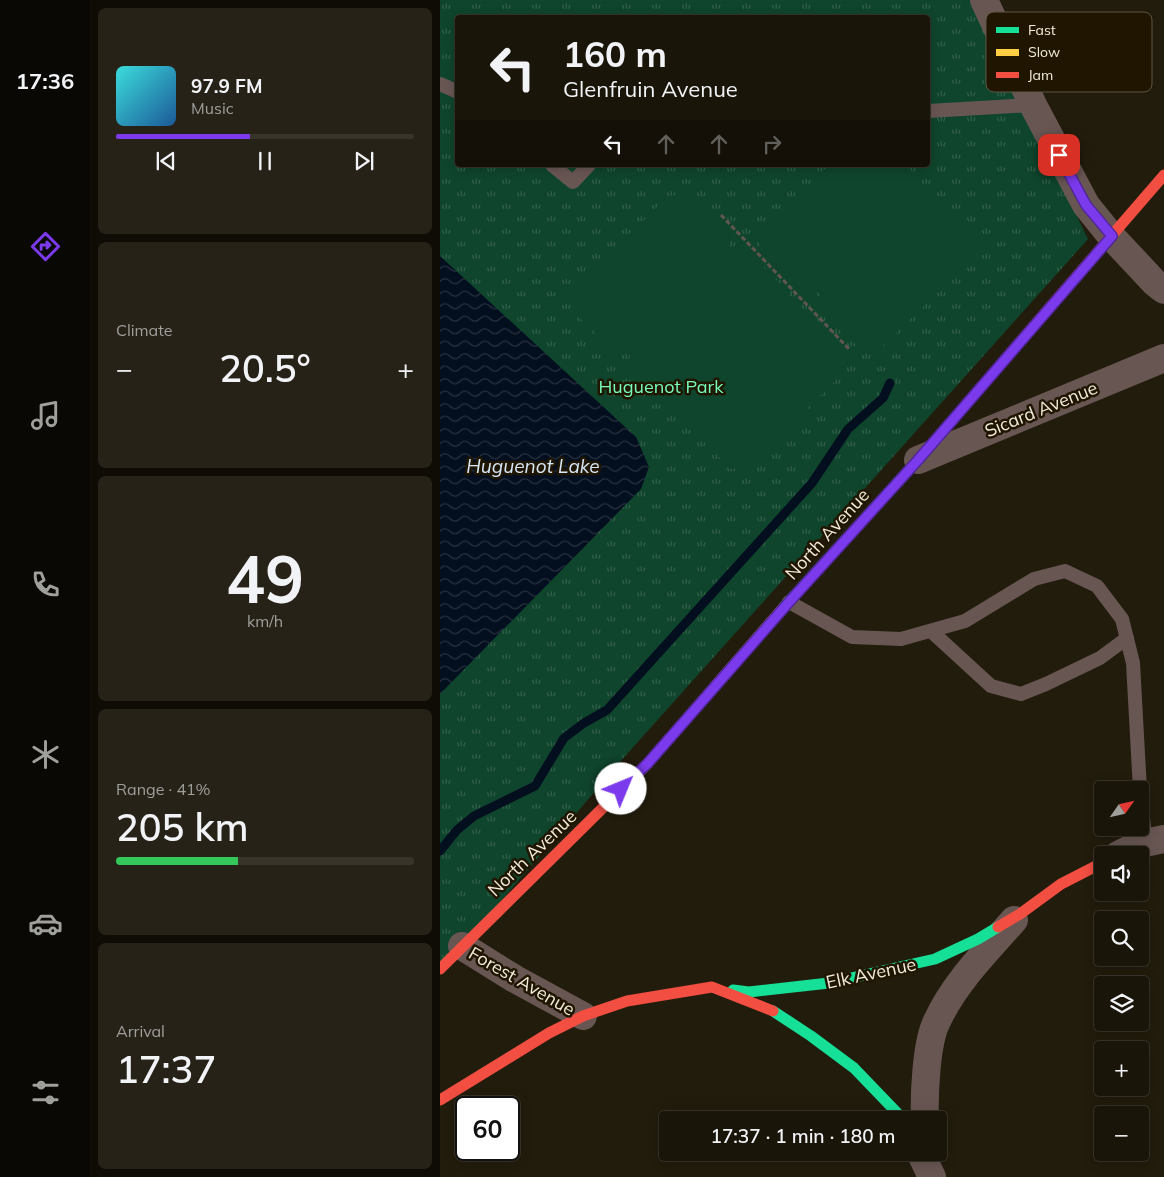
<!DOCTYPE html>
<meta charset="utf-8">
<style>
body{margin:0;font-family:Mulish,sans-serif;background:#272217;color:#f1f3f6;height:100vh;display:flex;flex-direction:column;font-size:19px;white-space:nowrap}
*{box-sizing:border-box;margin:0}
p{font-size:16px;color:#9f9f9c}
.icon{flex:none;width:28px;height:28px;fill:none;stroke:currentColor;stroke-width:2;stroke-linecap:round;stroke-linejoin:round}
.map{position:relative;flex:1;overflow:hidden}
.drawer{display:flex;flex-direction:column;gap:8px;padding:8px;background:#0e0c05;width:350px}
.drawer>*{flex:none}
.hud{position:absolute;left:15px;top:15px;width:475px;height:152px;border-radius:5px;box-shadow:0 2px 12px #0003,0 0 0 1px #38342a;background:#1a1509;color:#f1f3f6;overflow:hidden}
.needle{width:32px;rotate:56deg}
.tools{position:absolute;left:654px;top:781px;display:grid;gap:10px}
.tools a{display:grid;place-items:center;width:55px;height:55px;border-radius:5px;background:#1a1509;box-shadow:0 2px 12px #0003,0 0 0 1px #38342a;font-size:25px}
.speed{position:absolute;left:15px;top:1096px;display:flex;gap:10px;font-size:25px;font-weight:700;text-align:center}
.speed>*{display:grid;place-content:center;width:65px;height:65px;border-radius:50%;background:#1a1509;box-shadow:0 2px 12px #0003,0 0 0 1px #38342a;line-height:1}
.speed .limit{border:2px solid #111;border-radius:8px;background:#fff;color:#111}
.pin{position:absolute;display:grid;place-items:center;width:42px;height:42px;color:#fff;margin:-21px;border-radius:10px;box-shadow:0 2px 8px #0006}
.me{position:absolute;width:55px;margin:-28px;rotate:45deg;stroke-linejoin:round;filter:drop-shadow(0 0 4px #0008)}
.turn{display:flex;align-items:center;gap:18px;height:105px;padding:0 25px;font-size:22px}
.turn .icon{width:65px;height:65px;stroke-width:2.5}
.turn b{display:block;font-size:35px;line-height:42px}
.lanes{display:flex;align-items:center;height:48px;padding:0 25px;background:#0003;justify-content:center;gap:25px;direction:ltr}
.lanes .off{opacity:.35}
.big{font-size:38px;font-weight:600;line-height:1.1}
.drawer .widget{flex:1;display:flex;flex-direction:column;justify-content:center;gap:8px;min-width:0;padding:0 18px;border-radius:8px;background:#272217}
.drawer .dial{align-items:center;gap:0}
.dial b{font-size:65px;line-height:1}
.song{display:flex;align-items:center;gap:15px}
.cover{width:60px;height:60px;border-radius:8px;background:linear-gradient(135deg,hsl(180 70% 55%),hsl(210 70% 35%))}
.played{height:5px;border-radius:2px;background:linear-gradient(90deg,#7c3aed 45%,#38342a 45%)}
.keys{display:flex;justify-content:space-around;direction:ltr}
.heat{display:flex;justify-content:space-between;align-items:center;font-size:28px;direction:ltr}
.charge{height:8px;border-radius:4px;background:linear-gradient(90deg,#34c759 41%,#38342a 0)}
.trip{position:absolute;left:219px;top:1111px;width:288px;height:50px;border-radius:5px;background:#1a1509;box-shadow:0 2px 12px #0003,0 0 0 1px #38342a;font-weight:600;line-height:50px;text-align:center}
main{display:flex;flex:1;min-height:0}
.tabs{display:flex;flex-direction:column;width:90px;justify-content:space-around;align-items:center;background:#0a0804;color:#9f9f9c}
.tabs .icon{width:35px;height:35px}
.tabs .on{color:#7c3aed}
.tabs b{font-size:22px;color:#f1f3f6}
.map>svg:first-child{display:block}
.park{fill:url(#park-tufts);fill-rule:evenodd}
.garden{fill:#0f452c}
.water{fill:url(#water-waves)}
.lines{fill:none;stroke-linecap:round;stroke-linejoin:round}
.stream{stroke:#030e1e;stroke-width:9}
.path{stroke:#61554f;stroke-width:3;stroke-dasharray:5 2.5;stroke-linecap:butt}
.lane{stroke:#685653;stroke-width:14}
.street{stroke:#685653;stroke-width:28}
.fast{stroke:#16e098;stroke-width:11}
.slow{stroke:#ffcf43;stroke-width:11}
.jam{stroke:#f24e42;stroke-width:11}
.route-casing{stroke:#51269a;stroke-width:12}
.route{stroke:#7c3aed;stroke-width:9}
.labels{text-anchor:middle;dominant-baseline:central;stroke-width:5;stroke-linejoin:round;paint-order:stroke}
.park-label{font-size:18px;fill:#76fdbb;stroke:#201600}
.street-label{font-size:18px;fill:#f3ecdc;stroke:#201600}
.water-label{font-size:19px;font-style:italic;fill:#d5e7f8;stroke:#201600}
.key{fill:#201600;stroke:#5f5642;stroke-width:1}
.key-label{font-size:14px;fill:#f3ecdc}
</style>
<main>
<nav class="tabs">
<b>17:36</b>
<svg class="icon on" aria-label="directions" viewBox="0 0 24 24"><path d="M12 3l9 9-9 9-9-9zM9 14v-3h6M13 9l2 2-2 2"/></svg>
<svg class="icon" aria-label="music" viewBox="0 0 24 24"><path d="M9 18V5l10-2v13"/><circle cx="6" cy="18" r="3"/><circle cx="16" cy="16" r="3"/></svg>
<svg class="icon" aria-label="phone" viewBox="0 0 24 24"><path d="M5 4h4l2 5-3 2q2 4 5 5l2-3 5 2v4C11 20 4 13 5 4z"/></svg>
<svg class="icon" aria-label="climate" viewBox="0 0 24 24"><path d="M12 3v18M4 7l16 10M4 17L20 7"/></svg>
<svg class="icon" aria-label="car" viewBox="0 0 24 24"><path d="M5 17H2v-5l4-1 3-4h7l3 4 3 1v5h-3M9 17h6M6 11h13"/><circle cx="7" cy="17" r="2"/><circle cx="17" cy="17" r="2"/></svg>
<svg class="icon" aria-label="filters" viewBox="0 0 24 24"><path d="M4 7h16M4 17h16"/><circle cx="9" cy="7" r="2"/><circle cx="15" cy="17" r="2"/></svg>
</nav>
<section class="drawer">
<div class="widget">
<div class="song"><i class="cover"></i><div><b>97.9 FM</b><p>Music</p></div></div>
<div class="played"></div>
<div class="keys"><svg class="icon" aria-label="previous" viewBox="0 0 24 24"><path d="M18 5L8 12l10 7zM5 5v14"/></svg><svg class="icon" aria-label="pause" viewBox="0 0 24 24"><path d="M8 5v14M16 5v14"/></svg><svg class="icon" aria-label="next" viewBox="0 0 24 24"><path d="M6 5l10 7-10 7zM19 5v14"/></svg></div>
</div>
<div class="widget"><p>Climate</p>
<div class="heat"><a>−</a><b class="big">20.5°</b><a>+</a></div>
</div>
<div class="widget dial"><b>49</b><p>km/h</p></div>
<div class="widget"><p>Range · 41%</p><b class="big">205 km</b><div class="charge"></div></div>
<div class="widget"><p>Arrival</p><b class="big">17:37</b></div>
</section>
<div class="map">
<svg width="724" height="1177" viewBox="0 0 724 1177">
<defs>
<pattern id="park-tufts" width="24" height="20" patternUnits="userSpaceOnUse" patternTransform="scale(1.25)"><rect width="24" height="20" fill="#0f452c"/><path d="M3 7l-1-3M5 7V3M7 7l1-3M15 17l-1-3M17 17v-4M19 17l1-3" fill="none" stroke="#32604a"/></pattern>
<pattern id="water-waves" width="16" height="10" patternUnits="userSpaceOnUse" patternTransform="scale(1.25)"><rect width="16" height="10" fill="#030e1e"/><path d="M0 5q4-4 8 0t8 0" fill="none" stroke="#28313e"/></pattern>
</defs>
<rect width="100%" height="100%" fill="#221c0c"/>
<!-- park -->
<path class="park" d="M0 0H532L648 239 187 754 0 972ZM18 18H488V165H18Z"/>
<!-- garden -->
<g class="garden">
<path d="M389 165H466L478 177V195H497L538 235 537 254 440 349 422 351 380 308V290L362 292 320 249 321 233Z"/>
<path d="M249 194 290 235 288 254 308 252 349 293 347 313 367 312 408 353 405 371 309 467 291 469 249 427V409H232L189 367 190 352 173 351 131 309V294L228 196Z"/>
</g>
<!-- water -->
<path class="water" d="M0 256 196 437 209 467 201 489 0 694Z"/>
<g class="lines">
<!-- stream -->
<path class="stream" d="M0 851 17 830 34 816 95 786 124 738 144 723 167 710 372 483 408 429 443 398 450 383"/>
<!-- path -->
<path class="path" d="M281 215 409 349"/>
<!-- lane -->
<g class="lane">
<path d="M0 84 18 92"/>
<path d="M488 111 593 105"/>
<path d="M112 165 133 182 149 165"/>
<path d="M349 602 412 637 461 639 525 621 594 579 625 571 657 586 682 619 693 663 700 790"/>
<path d="M491 631 551 686 581 694 606 684 660 658 687 638"/>
<path d="M700 794 706 843"/>
</g>
<!-- street -->
<g class="street">
<path d="M544 0 593 105 646 205 671 236 715 283 724 290"/>
<path d="M478 460 724 358"/>
<path d="M678 855 700 844 724 839"/>
<path d="M22 946 75 979 143 1016"/>
<path d="M485 1120C484 1096 486 1042 497 1021 515 982 546 952 574 920"/>
<path d="M480 1152 492 1177"/>
</g>
<!-- fast -->
<g class="fast">
<path d="M344 607 478 460 529 401"/>
<path d="M293 990 309 992 389 983 495 959 538 939 558 927"/>
<path d="M333 1011 371 1036 414 1068 464 1120"/>
</g>
<!-- slow -->
<path class="slow" d="M188 783 208 763 344 607"/>
<!-- jam -->
<g class="jam">
<path d="M529 401 724 175"/>
<path d="M558 927 580 914 621 884 662 863"/>
<path d="M0 969 188 783"/>
<path d="M0 1100 109 1033 143 1016 187 1001 272 987 333 1011"/>
</g>
</g>
<g class="lines">
<defs>
<path id="route" d="M181 789 208 763 349 602 478 460 672 236 646 205 619 155"/>
</defs>
<!-- route casing -->
<use href="#route" class="route-casing"/>
<!-- route -->
<use href="#route" class="route"/>
</g>
<g class="labels">
<!-- park labels -->
<g class="park-label">
<text x="221" y="386">Huguenot Park</text>
</g>
<!-- street labels -->
<g class="street-label">
<text transform="translate(601 409) rotate(-22)">Sicard Avenue</text>
<text transform="translate(387 534) rotate(-48)">North Avenue</text>
<text transform="translate(92 853) rotate(-44)">North Avenue</text>
<text transform="translate(431 973) rotate(-12)">Elk Avenue</text>
<text transform="translate(82 981) rotate(30)">Forest Avenue</text>
</g>
<!-- water labels -->
<g class="water-label">
<text x="93" y="466">Huguenot Lake</text>
</g>
</g>
<!-- legend -->
<rect x="546" y="12" width="166" height="80" rx="8" class="key"/>
<rect x="556" y="27" width="23" height="6" fill="#16e098"/>
<rect x="556" y="49" width="23" height="7" fill="#ffcf43"/>
<rect x="556" y="72" width="23" height="6" fill="#f24e42"/>
<g class="key-label">
<text x="588" y="35">Fast</text>
<text x="588" y="57">Slow</text>
<text x="588" y="80">Jam</text>
</g>
</svg>
<div class="tools">
<a><svg class="needle" viewBox="-14 -14 28 28"><path d="M0-13l5 13h-10z" fill="#e53935"/><path d="M0 13l5-13h-10z" fill="#9f9f9c"/></svg></a>
<a><svg class="icon" aria-label="sound" viewBox="0 0 24 24"><path d="M4 9h4l5-4v14l-5-4H4zM17 9q2 3 0 6"/></svg></a>
<a><svg class="icon" aria-label="search" viewBox="0 0 24 24"><circle cx="10" cy="10" r="6"/><path d="M15 15l6 6"/></svg></a>
<a><svg class="icon" aria-label="layers" viewBox="0 0 24 24"><path d="M12 4l9 5-9 5-9-5zM3 14l9 5 9-5"/></svg></a>
<a>+</a>
<a>−</a>
</div>
<div class="speed"><div class="limit">60</div></div>
<div class="pin" style="left:619px;top:155px;background:#d93025"><svg class="icon" aria-label="arrive" viewBox="0 0 24 24"><path d="M6 21V4h12l-3 4 3 4H6"/></svg></div>
<svg class="me" style="left:181px;top:789px" viewBox="-20 -20 40 40"><circle r="19" fill="#fff"/><path d="M0-13L10 11 0 6-10 11z" fill="#7c3aed"/></svg>
<div class="trip">17:37 · 1 min · 180 m</div>
<div class="hud">
<div class="turn"><svg class="icon" aria-label="left" viewBox="0 0 24 24"><path d="M17 20v-9H6M10 6l-5 5 5 5"/></svg><div><b>160 m</b>Glenfruin Avenue</div></div>
<div class="lanes"><svg class="icon" aria-label="left" viewBox="0 0 24 24"><path d="M17 20v-9H6M10 6l-5 5 5 5"/></svg><svg class="icon off" aria-label="ahead" viewBox="0 0 24 24"><path d="M12 20V5M6 11l6-6 6 6"/></svg><svg class="icon off" aria-label="ahead" viewBox="0 0 24 24"><path d="M12 20V5M6 11l6-6 6 6"/></svg><svg class="icon off" aria-label="right" viewBox="0 0 24 24"><path d="M7 20v-9h11M14 6l5 5-5 5"/></svg></div>
</div>
</div>
</main>
